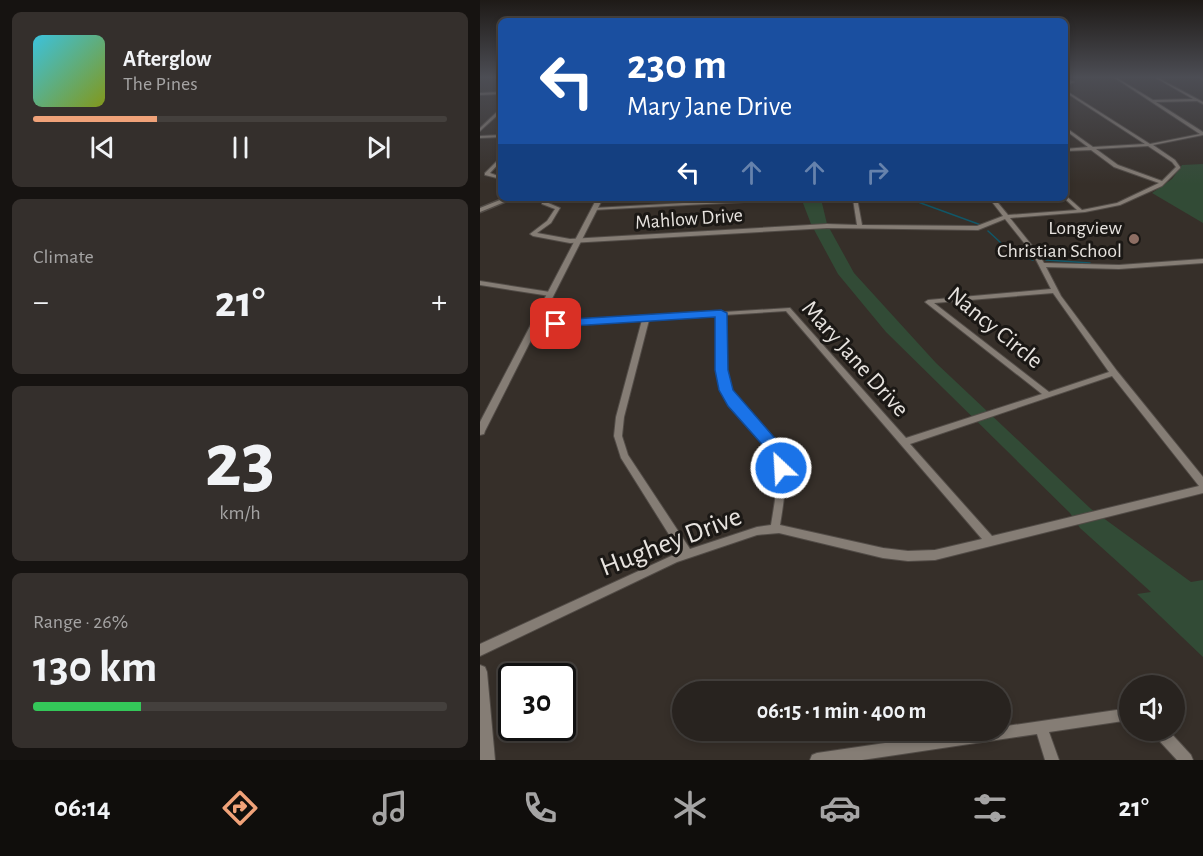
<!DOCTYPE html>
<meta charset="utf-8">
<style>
body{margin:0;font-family:"Alegreya Sans",sans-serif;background:#342f2c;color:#f1f3f6;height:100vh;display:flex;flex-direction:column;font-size:22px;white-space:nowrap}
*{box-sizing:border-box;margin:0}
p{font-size:20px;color:#a5a4a4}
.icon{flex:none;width:33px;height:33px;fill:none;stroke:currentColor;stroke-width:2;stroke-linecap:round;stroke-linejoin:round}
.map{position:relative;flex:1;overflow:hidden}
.side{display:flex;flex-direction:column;gap:12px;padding:12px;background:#161311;width:480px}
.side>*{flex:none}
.hud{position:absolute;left:18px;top:18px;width:570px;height:183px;border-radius:9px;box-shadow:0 3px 9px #0003,0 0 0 2px #44403d;background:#1a4fa0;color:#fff;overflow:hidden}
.buttons{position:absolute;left:639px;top:675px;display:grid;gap:12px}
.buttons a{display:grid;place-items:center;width:66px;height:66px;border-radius:50%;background:#28231f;box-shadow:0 3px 9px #0003,0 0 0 2px #44403d;font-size:30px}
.speed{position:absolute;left:18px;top:663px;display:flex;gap:12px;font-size:30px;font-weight:700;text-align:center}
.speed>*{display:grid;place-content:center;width:78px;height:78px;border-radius:50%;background:#28231f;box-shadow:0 3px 9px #0003,0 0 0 2px #44403d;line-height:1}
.speed .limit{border:3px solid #111;border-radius:9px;background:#fff;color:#111}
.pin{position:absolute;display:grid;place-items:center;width:51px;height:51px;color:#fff;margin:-26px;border-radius:12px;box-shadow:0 3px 9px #0006}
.me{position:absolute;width:66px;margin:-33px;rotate:335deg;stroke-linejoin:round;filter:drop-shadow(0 0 4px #0008)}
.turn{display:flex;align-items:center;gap:21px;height:126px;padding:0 30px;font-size:27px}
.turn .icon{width:78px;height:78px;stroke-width:2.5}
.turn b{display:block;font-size:42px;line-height:51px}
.lanes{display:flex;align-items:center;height:57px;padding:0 30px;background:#0003;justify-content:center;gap:30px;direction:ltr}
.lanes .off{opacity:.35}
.big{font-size:45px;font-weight:700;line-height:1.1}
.side .tile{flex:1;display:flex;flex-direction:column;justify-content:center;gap:9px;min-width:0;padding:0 21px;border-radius:9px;background:#342f2c}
.side .dial{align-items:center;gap:0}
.dial b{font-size:78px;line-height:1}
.song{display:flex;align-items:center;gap:18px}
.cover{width:72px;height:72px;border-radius:9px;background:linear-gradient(135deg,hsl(190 70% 55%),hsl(70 70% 35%))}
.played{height:6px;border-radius:3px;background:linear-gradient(90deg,#f0a279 30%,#44403d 30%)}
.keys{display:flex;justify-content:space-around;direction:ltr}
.heat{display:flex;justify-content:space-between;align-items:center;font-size:33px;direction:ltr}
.charge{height:9px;border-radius:4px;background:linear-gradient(90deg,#34c759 26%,#44403d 0)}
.trip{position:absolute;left:192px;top:681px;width:339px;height:60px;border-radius:30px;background:#28231f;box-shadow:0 3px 9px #0003,0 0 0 2px #44403d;font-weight:700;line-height:60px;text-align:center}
.tab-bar{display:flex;height:96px;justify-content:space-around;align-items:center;background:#100e0c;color:#a5a4a4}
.tab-bar .icon{width:42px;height:42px}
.tab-bar .selected{color:#f0a279}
.tab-bar b{font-size:27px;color:#f1f3f6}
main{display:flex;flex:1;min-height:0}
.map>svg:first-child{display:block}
.green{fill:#324b36}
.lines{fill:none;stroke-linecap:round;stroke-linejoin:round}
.stream{stroke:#115768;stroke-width:1.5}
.minor-casing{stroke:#524c47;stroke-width:2}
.tertiary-casing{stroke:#524c47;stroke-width:2}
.secondary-casing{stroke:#524c47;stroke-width:3}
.minor{fill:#857d75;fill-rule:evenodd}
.tertiary{fill:#857d75;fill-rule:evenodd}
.secondary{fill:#857d75;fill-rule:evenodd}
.route{fill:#1a73e8;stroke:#114b97;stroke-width:1.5}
.education-dot{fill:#8d6e63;stroke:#1b1815;stroke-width:2}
.labels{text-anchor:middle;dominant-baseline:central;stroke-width:6;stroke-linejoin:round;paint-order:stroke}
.far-street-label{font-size:20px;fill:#e7e3df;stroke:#1b1815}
.far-poi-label{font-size:20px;fill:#e7e3df;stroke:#1b1815;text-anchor:end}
.street-label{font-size:24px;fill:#e7e3df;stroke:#1b1815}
.near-street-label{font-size:28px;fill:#e7e3df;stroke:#1b1815}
</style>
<main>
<section class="side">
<div class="tile">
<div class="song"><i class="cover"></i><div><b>Afterglow</b><p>The Pines</p></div></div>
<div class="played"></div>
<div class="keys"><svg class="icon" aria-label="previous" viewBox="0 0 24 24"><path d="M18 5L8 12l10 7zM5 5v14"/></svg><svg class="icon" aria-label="pause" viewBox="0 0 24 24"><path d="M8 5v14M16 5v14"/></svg><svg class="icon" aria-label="next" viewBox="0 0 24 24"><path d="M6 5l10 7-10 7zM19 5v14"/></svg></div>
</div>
<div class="tile"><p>Climate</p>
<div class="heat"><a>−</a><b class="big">21°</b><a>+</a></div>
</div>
<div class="tile dial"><b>23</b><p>km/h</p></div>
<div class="tile"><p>Range · 26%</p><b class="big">130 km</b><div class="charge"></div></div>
</section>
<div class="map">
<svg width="723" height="760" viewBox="0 0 723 760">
<rect width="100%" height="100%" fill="#362f29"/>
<!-- green -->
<g class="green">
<path d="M723 164V223L672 193 692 179 702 165Z"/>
<path d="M321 198H337L342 203 347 224 374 273 456 363 611 509 711 582 723 580V657L657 594 671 592 600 528 590 513 406 332 358 274 331 224Z"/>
</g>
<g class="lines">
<!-- stream -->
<g class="stream">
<path d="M438 202 501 225"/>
<path d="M508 231 533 254 553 260"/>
<path d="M566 260 610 263"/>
</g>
<defs>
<g id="minor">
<path d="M585 78H587L594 82 585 86V84L590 82Z"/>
<path d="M635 78H637L673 100 713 99 676 78H678L723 102V104L717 101 676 102 723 132V135L673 145 695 160 700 167V168L682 186 640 205 605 212 530 218 558 253 564 263 639 265 723 259V263L639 269 566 267 581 296 637 371 723 477V493L455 560 428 561 403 558 299 533 277 535 197 562 0 656V644L200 552 141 458 134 436 136 417 162 320 54 327 51 325 52 324 310 308 426 438 562 394 445 302 448 300 571 289 553 254 525 219 498 230 347 228 90 243 53 236 50 234 67 221 75 209 62 204V202H66L80 208 71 223 57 233 90 239 347 224 377 225 373 199 345 202 302 200 112 210V208H114L294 198 345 200 377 198 382 225 497 226 523 216 509 198H514L528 215 597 210 584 198 585 195 602 210 637 203 679 183 634 167 611 150 585 151V149L608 147 585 130V127L613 147 665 144 585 92V90L670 144 720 134ZM668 146 692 162 696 167 682 181 638 165 616 149ZM573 293 629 372 569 392 454 303ZM306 311 502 539 455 550 428 551 403 548 300 525C308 475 310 460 274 420 266 411 256 403 250 392 239 369 244 340 244 315ZM238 315C237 340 233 366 242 390 247 403 257 412 267 423 303 462 299 476 291 525L277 527 210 549 148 455 142 436 144 417 169 320ZM632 376 719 486 512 536 430 444Z"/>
<path d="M720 78H723V80Z"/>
<path d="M21 92V94L0 95V93Z"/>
<path d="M20 109H21V112L0 131V128Z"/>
<path d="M21 135V137L0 138V136Z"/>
<path d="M20 158H21V161L10 173 21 177V179L5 175V173Z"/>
<path d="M0 281 70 292 73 294 70 296 0 285Z"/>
<path d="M650 708V720L569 732 579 760H565L557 734 382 760H330L332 755 337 753 494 730H520V727Z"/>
<path d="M673 730H688L711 755 713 760H697L674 735Z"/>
</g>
<g id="tertiary">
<path d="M117 198H123L5 431 4 434 0 435V422Z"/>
<path d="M0 665 5 667 7 672 15 760H0Z"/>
</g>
<path id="secondary" d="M25 198H34L0 212V208Z"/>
</defs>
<!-- minor casing -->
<use href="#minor" class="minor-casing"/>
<!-- tertiary casing -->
<use href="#tertiary" class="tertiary-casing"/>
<!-- secondary casing -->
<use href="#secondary" class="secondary-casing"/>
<!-- minor -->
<use href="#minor" class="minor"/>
<!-- tertiary -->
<use href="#tertiary" class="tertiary"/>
<!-- secondary -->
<use href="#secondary" class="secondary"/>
</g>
<!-- sky -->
<linearGradient id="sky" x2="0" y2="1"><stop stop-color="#1e1a17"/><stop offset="0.42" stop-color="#4c4d54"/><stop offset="1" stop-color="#4c4d54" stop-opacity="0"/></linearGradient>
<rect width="723" height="184" fill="url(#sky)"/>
<!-- route -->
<path class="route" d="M241 310 247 313 248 370 253 390 299 443 309 468 307 473 301 474 295 473 287 450 248 406 239 390 235 370V317L76 327 70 324 76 320Z"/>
<!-- markers -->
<circle class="education-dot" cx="654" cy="239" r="6"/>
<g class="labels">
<!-- far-street labels -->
<g class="far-street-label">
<text transform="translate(209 219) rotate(-4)">Mahlow Drive</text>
</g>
<!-- far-poi labels -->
<g class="far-poi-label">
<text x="642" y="228">Longview<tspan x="642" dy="23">Christian School</tspan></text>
</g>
<!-- street labels -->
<g class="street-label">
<text transform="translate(515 328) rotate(39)">Nancy Circle</text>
<text transform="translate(375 359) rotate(48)">Mary Jane Drive</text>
</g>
<!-- near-street labels -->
<g class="near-street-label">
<text transform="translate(191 542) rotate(-21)">Hughey Drive</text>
</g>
</g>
</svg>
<div class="buttons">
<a><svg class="icon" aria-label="sound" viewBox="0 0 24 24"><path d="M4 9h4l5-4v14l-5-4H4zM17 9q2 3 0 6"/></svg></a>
</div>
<div class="speed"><div class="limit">30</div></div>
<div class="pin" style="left:76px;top:324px;background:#d93025"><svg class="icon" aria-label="arrive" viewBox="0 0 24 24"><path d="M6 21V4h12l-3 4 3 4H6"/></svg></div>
<svg class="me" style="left:301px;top:468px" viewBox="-20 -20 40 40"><circle r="17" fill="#1a73e8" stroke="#fff" stroke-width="3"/><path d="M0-11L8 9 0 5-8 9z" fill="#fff"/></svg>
<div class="trip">06:15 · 1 min · 400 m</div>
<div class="hud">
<div class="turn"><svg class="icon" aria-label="left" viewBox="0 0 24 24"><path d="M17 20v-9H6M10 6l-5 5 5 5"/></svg><div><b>230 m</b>Mary Jane Drive</div></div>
<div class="lanes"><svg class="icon" aria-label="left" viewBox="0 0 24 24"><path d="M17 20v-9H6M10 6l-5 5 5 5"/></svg><svg class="icon off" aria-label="ahead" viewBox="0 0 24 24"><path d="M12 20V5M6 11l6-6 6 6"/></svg><svg class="icon off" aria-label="ahead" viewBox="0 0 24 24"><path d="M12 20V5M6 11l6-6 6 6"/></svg><svg class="icon off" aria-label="right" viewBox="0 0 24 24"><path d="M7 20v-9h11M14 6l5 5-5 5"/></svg></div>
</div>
</div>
</main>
<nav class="tab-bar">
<b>06:14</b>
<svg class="icon selected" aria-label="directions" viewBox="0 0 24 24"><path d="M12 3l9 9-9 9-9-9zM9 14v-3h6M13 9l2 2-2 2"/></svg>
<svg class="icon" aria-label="music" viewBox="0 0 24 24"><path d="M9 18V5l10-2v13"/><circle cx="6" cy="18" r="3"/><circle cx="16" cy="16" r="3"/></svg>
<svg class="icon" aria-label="phone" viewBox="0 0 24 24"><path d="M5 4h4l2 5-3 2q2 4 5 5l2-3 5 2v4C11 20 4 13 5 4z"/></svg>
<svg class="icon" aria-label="climate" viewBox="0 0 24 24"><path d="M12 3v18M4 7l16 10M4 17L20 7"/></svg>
<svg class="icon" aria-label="car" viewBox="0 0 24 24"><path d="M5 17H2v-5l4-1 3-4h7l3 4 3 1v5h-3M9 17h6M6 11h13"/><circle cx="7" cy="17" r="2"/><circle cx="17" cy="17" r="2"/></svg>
<svg class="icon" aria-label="filters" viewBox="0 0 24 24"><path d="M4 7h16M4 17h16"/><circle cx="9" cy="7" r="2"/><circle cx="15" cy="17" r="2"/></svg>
<b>21°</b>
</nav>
